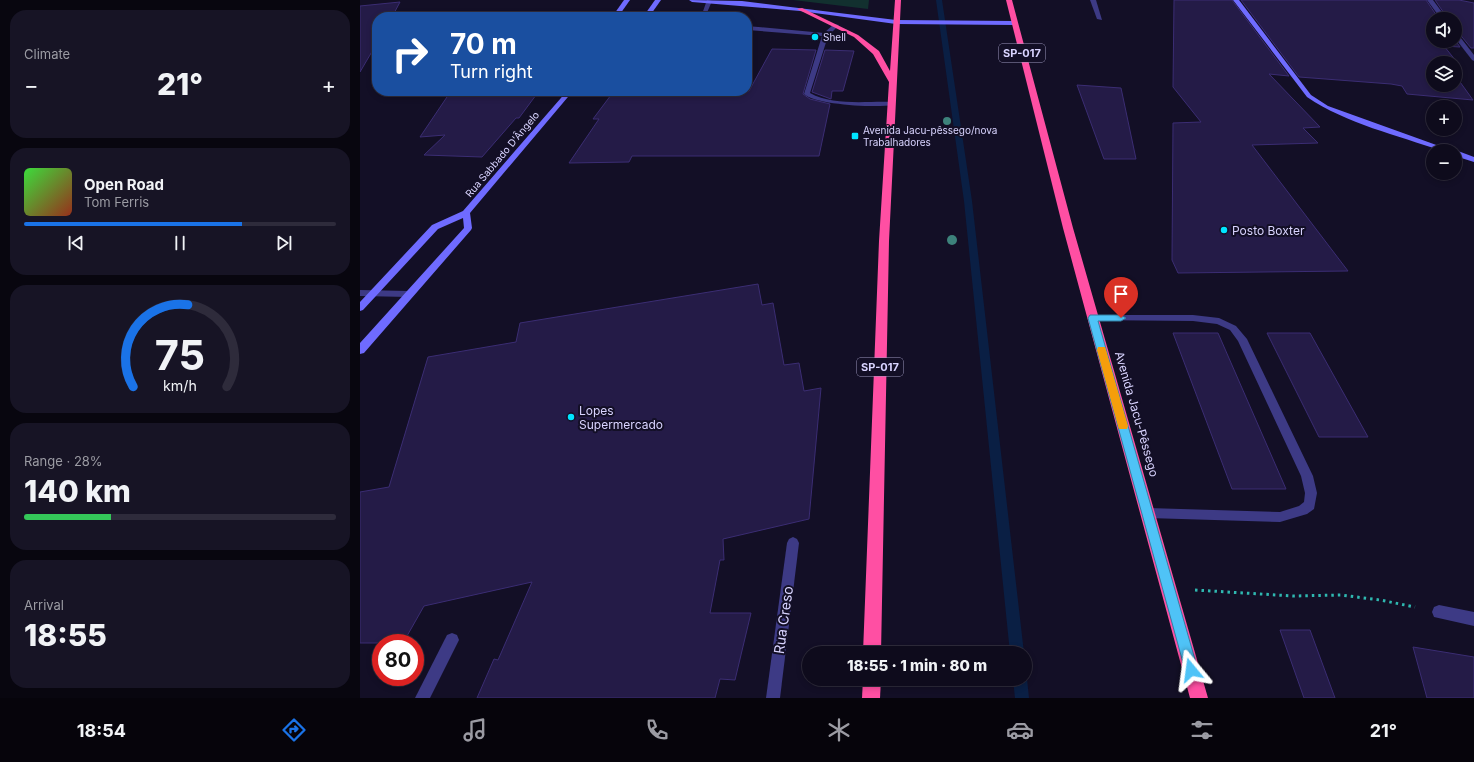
<!DOCTYPE html>
<meta charset="utf-8">
<style>
body{margin:0;font-family:Inter,sans-serif;background:#171425;color:#f1f3f6;height:100vh;display:flex;flex-direction:column;font-size:15px;white-space:nowrap}
*{box-sizing:border-box;margin:0}
p{font-size:13px;color:#9b9ba3}
.icon{flex:none;width:22px;height:22px;fill:none;stroke:currentColor;stroke-width:2;stroke-linecap:round;stroke-linejoin:round}
.map{position:relative;flex:1;overflow:hidden}
.sheet{display:flex;flex-direction:column;gap:10px;padding:10px;background:#08060f;width:360px}
.sheet>*{flex:none}
.banner{position:absolute;left:12px;top:12px;width:380px;height:84px;border-radius:16px;box-shadow:0 2px 6px #0003,0 0 0 1px #2e2b3b;background:#1a4fa0;color:#fff;overflow:hidden}
.fabs{position:absolute;left:1066px;top:12px;display:grid;gap:8px}
.fabs a{display:grid;place-items:center;width:36px;height:36px;border-radius:50%;background:#0e0b1c;box-shadow:0 2px 6px #0003,0 0 0 1px #2e2b3b;font-size:20px}
.speed{position:absolute;left:12px;top:634px;display:flex;gap:8px;font-size:20px;font-weight:700;text-align:center}
.speed>*{display:grid;place-content:center;width:52px;height:52px;border-radius:50%;background:#0e0b1c;box-shadow:0 2px 6px #0003,0 0 0 1px #2e2b3b;line-height:1}
.speed .limit{border:6px solid #d22;background:#fff;color:#111}
.pin{position:absolute;display:grid;place-items:center;width:34px;height:34px;color:#fff;margin:-41px -17px;border-radius:50% 50% 50% 0;rotate:-45deg;box-shadow:0 0 4px #0007}
.pin .icon{rotate:45deg}
.me{position:absolute;width:44px;margin:-22px;rotate:344deg;stroke-linejoin:round;filter:drop-shadow(0 0 3px #0008)}
.turn{display:flex;align-items:center;gap:14px;height:84px;padding:0 12px;font-size:18px}
.turn .icon{width:52px;height:52px;stroke-width:2.5}
.turn b{display:block;font-size:28px;line-height:34px}
.big{font-size:30px;font-weight:800;line-height:1.1}
.sheet .widget{flex:1;display:flex;flex-direction:column;justify-content:center;gap:6px;min-width:0;padding:0 14px;border-radius:16px;background:#171425}
.sheet .dial{align-items:center;gap:0}
.dial svg{height:104px;overflow:visible;fill:none;stroke:#2e2b3b;stroke-width:7;stroke-linecap:round;text-anchor:middle}
.dial text{fill:#f1f3f6;stroke:none}
.song{display:flex;align-items:center;gap:12px}
.cover{width:48px;height:48px;border-radius:6px;background:linear-gradient(135deg,hsl(120 70% 55%),hsl(10 70% 35%))}
.played{height:4px;border-radius:2px;background:linear-gradient(90deg,#1a73e8 70%,#2e2b3b 70%)}
.keys{display:flex;justify-content:space-around;direction:ltr}
.heat{display:flex;justify-content:space-between;align-items:center;font-size:22px;direction:ltr}
.charge{height:6px;border-radius:3px;background:linear-gradient(90deg,#34c759 28%,#2e2b3b 0)}
.trip{position:absolute;left:442px;top:646px;width:230px;height:40px;border-radius:20px;background:#0e0b1c;box-shadow:0 2px 6px #0003,0 0 0 1px #2e2b3b;font-weight:800;line-height:40px;text-align:center}
.dock{display:flex;height:64px;justify-content:space-around;align-items:center;background:#06040b;color:#9b9ba3}
.dock .icon{width:28px;height:28px}
.dock .selected{color:#1a73e8}
.dock b{font-size:18px;color:#f1f3f6}
main{display:flex;flex:1;min-height:0}
.map>svg:first-child{display:block}
.green{fill:#12302f}
.lines{fill:none;stroke-linecap:round;stroke-linejoin:round}
.stream{fill:#0a1f44;fill-rule:evenodd}
.building{fill:#241b47;stroke:#3b2d73}
.path{stroke:#2fb8b0;stroke-width:3;stroke-dasharray:2.5 4;stroke-linecap:butt}
.lane{fill:#3d3a85;fill-rule:evenodd}
.street{fill:#3d3a85;fill-rule:evenodd}
.secondary{fill:#6f6bff;fill-rule:evenodd}
.highway{fill:#ff4fa3;fill-rule:evenodd}
.tree{fill:#3d827b}
.route{fill:#4fc3f7;stroke:#337fa1}
.slow{fill:#f59e0b}
.poi-dot{fill:#00e5ff;stroke:#130f26;stroke-width:1.5}
.labels{text-anchor:middle;dominant-baseline:central;stroke-width:4;stroke-linejoin:round;paint-order:stroke}
.far-poi-label{font-size:10px;fill:#d9d4ff;stroke:#130f26;text-anchor:start}
.far-street-label{font-size:10px;fill:#d9d4ff;stroke:#130f26}
.shield{fill:#130f26;stroke:#9e99be;stroke-width:1}
.shield-label{font-size:11px;font-weight:bold;fill:#d9d4ff}
.poi-label{font-size:12px;fill:#d9d4ff;stroke:#130f26;text-anchor:start}
.street-label{font-size:12px;fill:#d9d4ff;stroke:#130f26}
.near-street-label{font-size:14px;fill:#d9d4ff;stroke:#130f26}
</style>
<main>
<section class="sheet">
<div class="widget"><p>Climate</p>
<div class="heat"><a>−</a><b class="big">21°</b><a>+</a></div>
</div>
<div class="widget">
<div class="song"><i class="cover"></i><div><b>Open Road</b><p>Tom Ferris</p></div></div>
<div class="played"></div>
<div class="keys"><svg class="icon" aria-label="previous" viewBox="0 0 24 24"><path d="M18 5L8 12l10 7zM5 5v14"/></svg><svg class="icon" aria-label="pause" viewBox="0 0 24 24"><path d="M8 5v14M16 5v14"/></svg><svg class="icon" aria-label="next" viewBox="0 0 24 24"><path d="M6 5l10 7-10 7zM19 5v14"/></svg></div>
</div>
<div class="widget dial"><svg viewBox="0 0 100 80">
<path d="M14 69A42 42 0 1 1 86 69"/>
<path d="M14 69A42 42 0 0 1 56 6" stroke="#1a73e8"/>
<text x="50" y="56" font-size="32" font-weight="700">75</text>
<text x="50" y="72" font-size="11">km/h</text>
</svg></div>
<div class="widget"><p>Range · 28%</p><b class="big">140 km</b><div class="charge"></div></div>
<div class="widget"><p>Arrival</p><b class="big">18:55</b></div>
</section>
<div class="map">
<svg width="1114" height="698" viewBox="0 0 1114 698">
<rect width="100%" height="100%" fill="#130f26"/>
<!-- green -->
<path class="green" d="M433 0H509L508 9Z"/>
<g class="lines">
<!-- stream -->
<g class="stream">
<path d="M576 0H582L612 201 664 653H650L604 201Z"/>
<path d="M665 674 667 679 669 698H655L653 679H665Z"/>
</g>
</g>
<!-- building -->
<g class="building">
<path d="M814 0H872L929 76 909 74 960 127 943 128 958 143 892 145 988 271 818 273 812 260 813 123 841 122 813 87Z"/>
<path d="M881 0H1066L1079 19H1073V41L1095 40 1100 47 1084 46 1100 66 1095 65V63H1073V85H1095V75L1113 100 1047 94 1042 86 1031 84 939 77Z"/>
<path d="M1075 0H1099L1114 3V48H1111L1098 32 1095 31V19H1088Z"/>
<path d="M40 2 32 17H17V43L0 72V6Z"/>
<path d="M412 49 456 50 443 94 450 99 470 104 459 156H272L269 162 209 163 239 119H233L254 91H389Z"/>
<path d="M465 50 494 51 483 91H472L471 99 452 92Z"/>
<path d="M717 85 761 88 776 159H744Z"/>
<path d="M91 91H179L159 118H156L122 157 64 155 85 135 60 137Z"/>
<path d="M398 284 402 305 413 303 424 365 439 363 444 391 461 388 449 519 363 539 364 560H360L350 613H391L375 680 360 679 355 698H117L134 659 138 660 172 582 64 606 43 643H0V492L29 487 68 357 156 342 160 323Z"/>
<path d="M813 333H858L926 489H872Z"/>
<path d="M907 333H950L1008 437H959Z"/>
<path d="M920 630H950L975 698H944Z"/>
<path d="M1053 647 1114 657V698H1067Z"/>
</g>
<g class="lines">
<!-- path -->
<path class="path" d="M835 590 933 596 981 595 1020 600 1055 607"/>
<!-- lane -->
<g class="lane">
<path d="M347 0 352 1 346 15 348 17H341Z"/>
<path d="M474 24 479 25 468 36 450 93C473 106 506 101 531 102L534 104 533 105C516 108 456 105 444 94L462 36 387 30V26L464 33Z"/>
<path d="M733 315H833L859 318 876 326 887 339 953 476 957 493 954 509 947 514 920 522 788 518 784 517 782 513 784 509 788 508 920 512 939 506 944 502 945 493 941 476 878 341 870 330 857 324 833 321 730 320 728 318 730 316Z"/>
</g>
<!-- street -->
<g class="street">
<path d="M730 0H736L742 20 737 19Z"/>
<path d="M1067 0H1073L1087 19H1081Z"/>
<path d="M1095 32 1097 33 1114 55V61L1112 60 1095 38Z"/>
<path d="M0 290 49 291 54 294 49 297 0 296Z"/>
<path d="M433 537 437 539 439 543 420 698H406L427 543 429 539Z"/>
<path d="M1079 605 1114 612V626L1074 617 1072 612 1074 607Z"/>
<path d="M92 633 97 635 99 640 70 698H55L87 635Z"/>
</g>
<!-- secondary -->
<g class="secondary">
<path d="M264 0H270L258 17H252Z"/>
<path d="M295 0H301L289 17H283Z"/>
<path d="M329 0 382 1 536 20 654 21 657 23 654 25 536 24 440 11 332 2Z"/>
<path d="M873 0H879L951 95 968 106 1093 151H1082C1037 135 987 124 947 97Z"/>
<path d="M207 91H213L110 213 112 228 111 230 4 353 0 354V343L104 228 103 218 78 229 3 310 0 311V302L72 225 103 211Z"/>
<path d="M1094 151H1098L1114 157V162L1095 156Z"/>
</g>
<!-- highway -->
<g class="highway">
<path d="M535 0H541L529 241 521 653H503L519 241 529 82 513 54 494 37 437 9 442 8 498 35 519 51 530 71Z"/>
<path d="M646 0H652L713 228 848 698H830L703 228Z"/>
<path d="M503 679H521L520 698H502Z"/>
</g>
</g>
<!-- trees -->
<g class="tree">
<circle cx="587" cy="121" r="4"/>
<circle cx="592" cy="240" r="5"/>
</g>
<!-- route -->
<path class="route" d="M730 315H761L766 318 761 321H738L838 670 836 675 831 677 827 675 825 670 728 318Z"/>
<!-- slow -->
<path class="slow" d="M738 347H745L746 350 768 426 767 429H759L758 426 737 350Z"/>
<!-- markers -->
<g class="poi-dot">
<circle cx="455" cy="37" r="4"/>
<rect x="491" y="132" width="8" height="8" rx="2"/>
<circle cx="864" cy="230" r="4"/>
<circle cx="211" cy="417" r="4"/>
</g>
<g class="labels">
<!-- far-poi labels -->
<g class="far-poi-label">
<text x="463" y="37">Shell</text>
<text x="503" y="130">Avenida Jacu-pêssego/nova<tspan x="503" dy="12">Trabalhadores</tspan></text>
</g>
<!-- far-street labels -->
<g class="far-street-label">
<text transform="translate(142 154) rotate(-50)">Rua Sabbado D'Ângelo</text>
</g>
<!-- shield labels -->
<g class="shield">
<rect x="639" y="44" width="46" height="18" rx="3"/>
<rect x="497" y="358" width="46" height="18" rx="3"/>
</g>
<g class="shield-label">
<text x="662" y="53">SP-017</text>
<text x="520" y="367">SP-017</text>
</g>
<!-- poi labels -->
<g class="poi-label">
<text x="872" y="230">Posto Boxter</text>
<text x="219" y="410">Lopes<tspan x="219" dy="14">Supermercado</tspan></text>
</g>
<!-- street labels -->
<g class="street-label">
<text transform="translate(777 414) rotate(74)">Avenida Jacu-Pêssego</text>
</g>
<!-- near-street labels -->
<g class="near-street-label">
<text transform="translate(423 620) rotate(-82)">Rua Creso</text>
</g>
</g>
</svg>
<div class="fabs">
<a><svg class="icon" aria-label="sound" viewBox="0 0 24 24"><path d="M4 9h4l5-4v14l-5-4H4zM17 9q2 3 0 6"/></svg></a>
<a><svg class="icon" aria-label="layers" viewBox="0 0 24 24"><path d="M12 4l9 5-9 5-9-5zM3 14l9 5 9-5"/></svg></a>
<a>+</a>
<a>−</a>
</div>
<div class="speed"><div class="limit">80</div></div>
<div class="pin" style="left:761px;top:318px;background:#d93025"><svg class="icon" aria-label="arrive" viewBox="0 0 24 24"><path d="M6 21V4h12l-3 4 3 4H6"/></svg></div>
<svg class="me" style="left:831px;top:670px" viewBox="-20 -20 40 40"><path d="M0-17L14 15 0 8-14 15z" fill="#4fc3f7" stroke="#fff" stroke-width="4"/></svg>
<div class="trip">18:55 · 1 min · 80 m</div>
<div class="banner">
<div class="turn"><svg class="icon" aria-label="right" viewBox="0 0 24 24"><path d="M7 20v-9h11M14 6l5 5-5 5"/></svg><div><b>70 m</b>Turn right</div></div>
</div>
</div>
</main>
<nav class="dock">
<b>18:54</b>
<svg class="icon selected" aria-label="directions" viewBox="0 0 24 24"><path d="M12 3l9 9-9 9-9-9zM9 14v-3h6M13 9l2 2-2 2"/></svg>
<svg class="icon" aria-label="music" viewBox="0 0 24 24"><path d="M9 18V5l10-2v13"/><circle cx="6" cy="18" r="3"/><circle cx="16" cy="16" r="3"/></svg>
<svg class="icon" aria-label="phone" viewBox="0 0 24 24"><path d="M5 4h4l2 5-3 2q2 4 5 5l2-3 5 2v4C11 20 4 13 5 4z"/></svg>
<svg class="icon" aria-label="climate" viewBox="0 0 24 24"><path d="M12 3v18M4 7l16 10M4 17L20 7"/></svg>
<svg class="icon" aria-label="car" viewBox="0 0 24 24"><path d="M5 17H2v-5l4-1 3-4h7l3 4 3 1v5h-3M9 17h6M6 11h13"/><circle cx="7" cy="17" r="2"/><circle cx="17" cy="17" r="2"/></svg>
<svg class="icon" aria-label="filters" viewBox="0 0 24 24"><path d="M4 7h16M4 17h16"/><circle cx="9" cy="7" r="2"/><circle cx="15" cy="17" r="2"/></svg>
<b>21°</b>
</nav>
